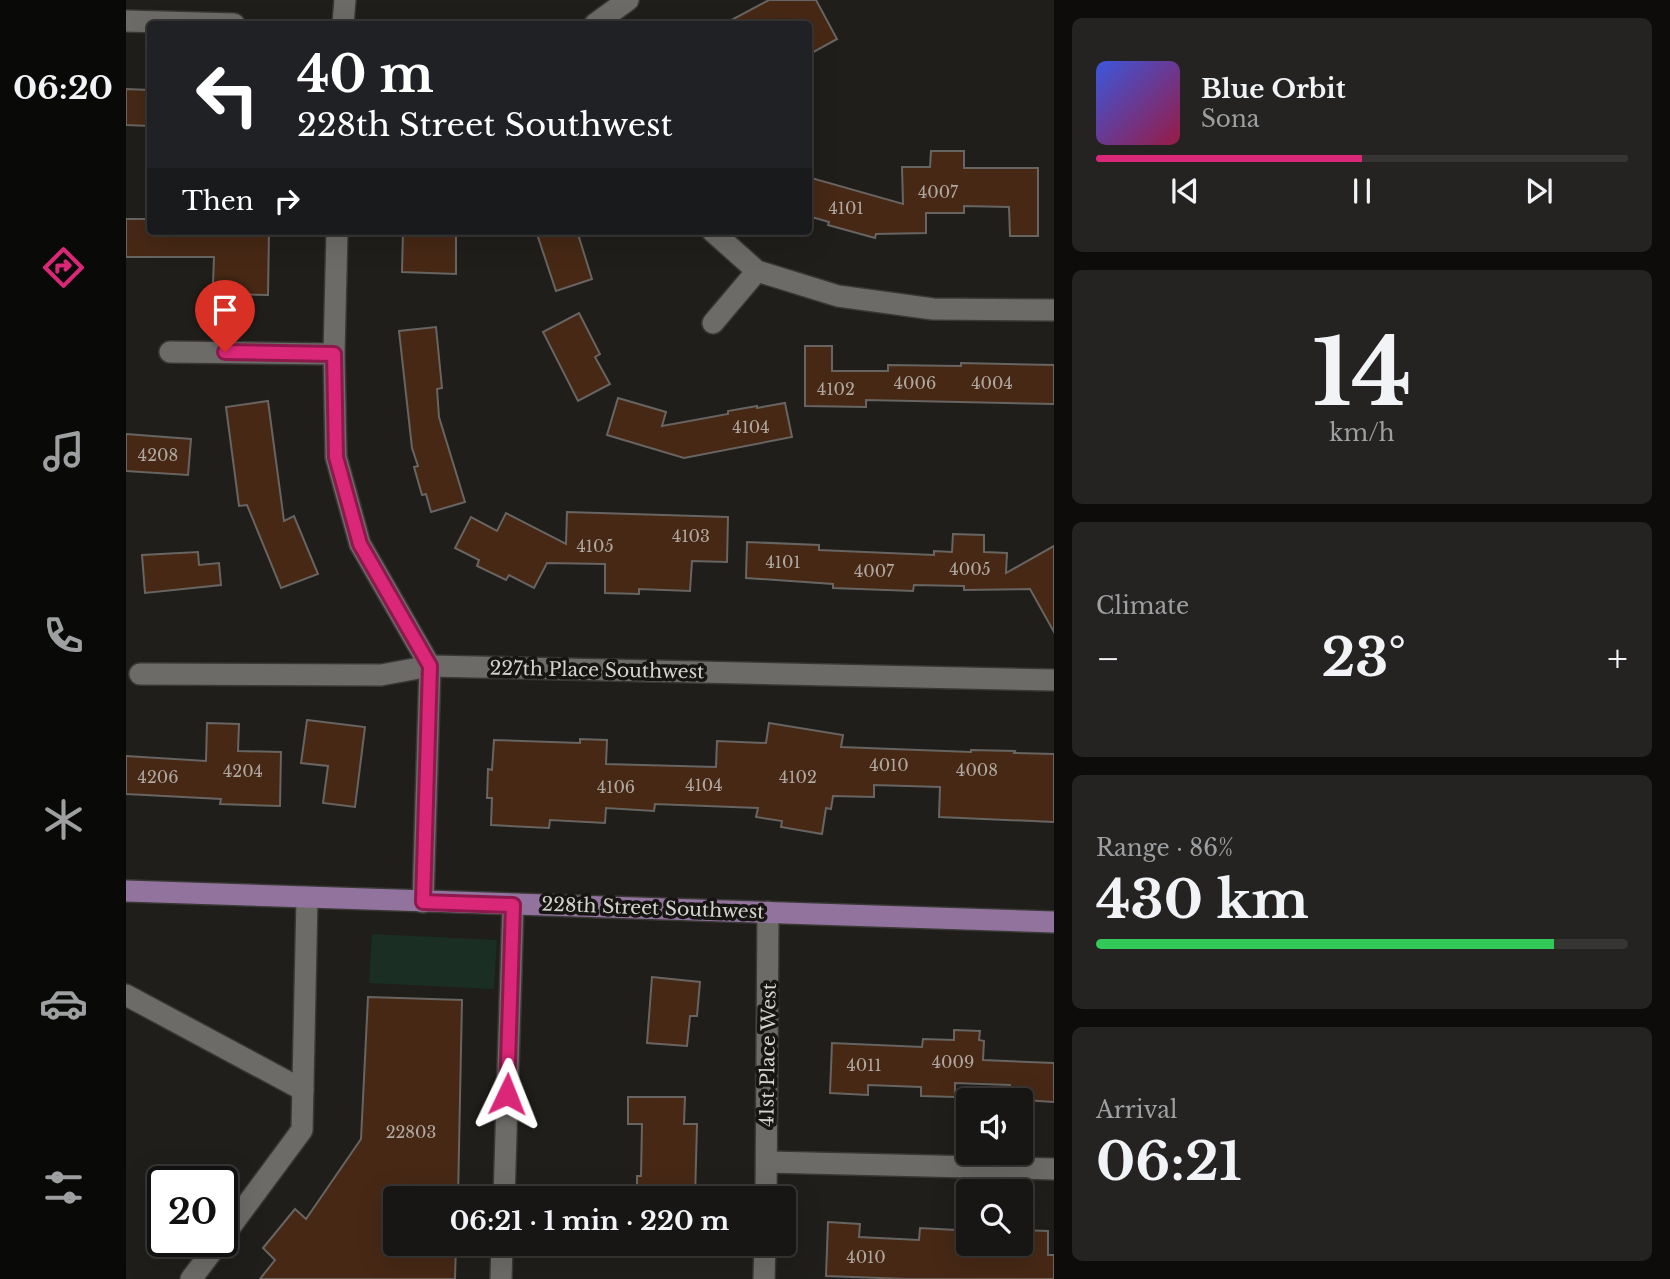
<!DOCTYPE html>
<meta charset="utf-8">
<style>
body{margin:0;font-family:"Libre Baskerville",serif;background:#242322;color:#f1f3f6;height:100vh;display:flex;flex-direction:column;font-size:26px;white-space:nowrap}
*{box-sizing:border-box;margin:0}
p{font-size:23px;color:#9e9fa0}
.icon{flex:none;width:38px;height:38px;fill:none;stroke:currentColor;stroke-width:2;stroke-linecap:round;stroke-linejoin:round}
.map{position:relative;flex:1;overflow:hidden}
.side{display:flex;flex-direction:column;gap:18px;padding:18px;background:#0d0c0b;width:616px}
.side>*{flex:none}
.hud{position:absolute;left:21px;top:21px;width:665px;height:214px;border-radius:7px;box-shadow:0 7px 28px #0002,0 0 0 2px #363534;background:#202124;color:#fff;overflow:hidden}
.fabs{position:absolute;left:830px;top:1088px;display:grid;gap:14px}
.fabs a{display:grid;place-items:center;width:77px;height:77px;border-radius:7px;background:#171614;box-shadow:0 7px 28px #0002,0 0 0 2px #363534;font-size:35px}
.speed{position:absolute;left:21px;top:1166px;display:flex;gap:14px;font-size:35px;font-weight:700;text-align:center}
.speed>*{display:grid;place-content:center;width:91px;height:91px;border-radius:50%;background:#171614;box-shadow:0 7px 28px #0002,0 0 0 2px #363534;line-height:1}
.speed .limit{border:4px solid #111;border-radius:10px;background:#fff;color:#111}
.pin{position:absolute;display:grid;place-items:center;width:60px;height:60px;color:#fff;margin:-72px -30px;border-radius:50% 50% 50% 0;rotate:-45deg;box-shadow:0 0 7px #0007}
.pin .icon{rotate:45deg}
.me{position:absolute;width:77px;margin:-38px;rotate:2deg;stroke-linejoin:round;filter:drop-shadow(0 0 5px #0008)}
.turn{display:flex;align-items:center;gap:24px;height:147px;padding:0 35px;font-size:32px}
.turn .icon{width:91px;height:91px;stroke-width:2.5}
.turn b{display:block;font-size:49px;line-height:60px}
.then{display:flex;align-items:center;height:66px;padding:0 35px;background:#0003;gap:14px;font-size:26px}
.big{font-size:52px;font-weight:700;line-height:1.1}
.side .tile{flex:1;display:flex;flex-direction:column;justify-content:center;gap:10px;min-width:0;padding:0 24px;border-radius:10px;background:#242322}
.side .dial{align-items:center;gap:0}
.dial b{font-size:91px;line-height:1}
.song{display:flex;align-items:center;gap:21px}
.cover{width:84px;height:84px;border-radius:10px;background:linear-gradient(135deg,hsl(230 70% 55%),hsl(340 70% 35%))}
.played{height:7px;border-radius:4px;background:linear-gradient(90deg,#db2777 50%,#363534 50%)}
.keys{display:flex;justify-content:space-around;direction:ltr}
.heat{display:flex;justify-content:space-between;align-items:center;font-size:38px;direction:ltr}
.charge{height:10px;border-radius:5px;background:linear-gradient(90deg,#34c759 86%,#363534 0)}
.trip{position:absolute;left:257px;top:1186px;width:413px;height:70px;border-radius:7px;background:#171614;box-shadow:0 7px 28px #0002,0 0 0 2px #363534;font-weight:700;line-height:70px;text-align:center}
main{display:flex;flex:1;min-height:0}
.dock{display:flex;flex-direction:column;width:126px;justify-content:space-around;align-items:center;background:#090908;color:#9e9fa0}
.dock .icon{width:49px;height:49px}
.dock .selected{color:#db2777}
.dock b{font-size:32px;color:#f1f3f6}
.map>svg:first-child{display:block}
.green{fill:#1a2e23}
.building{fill:#462815;stroke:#686461;stroke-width:2}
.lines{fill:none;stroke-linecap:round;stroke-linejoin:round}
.minor-casing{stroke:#393835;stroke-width:24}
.major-casing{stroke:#393835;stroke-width:24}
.minor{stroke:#6d6b67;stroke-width:21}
.major{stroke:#92739e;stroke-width:21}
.route-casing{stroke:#8e194d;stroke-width:18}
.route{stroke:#db2777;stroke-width:12}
.labels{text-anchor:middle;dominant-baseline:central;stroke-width:7;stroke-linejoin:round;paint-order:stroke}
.number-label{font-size:16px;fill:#afa8a0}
.street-label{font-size:19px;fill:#d2d2cf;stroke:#161511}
</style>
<main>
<nav class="dock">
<b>06:20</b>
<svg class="icon selected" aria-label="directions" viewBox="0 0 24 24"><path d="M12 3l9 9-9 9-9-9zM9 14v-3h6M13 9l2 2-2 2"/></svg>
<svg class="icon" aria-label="music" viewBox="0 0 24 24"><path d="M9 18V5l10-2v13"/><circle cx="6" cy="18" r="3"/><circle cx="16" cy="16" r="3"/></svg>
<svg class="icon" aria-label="phone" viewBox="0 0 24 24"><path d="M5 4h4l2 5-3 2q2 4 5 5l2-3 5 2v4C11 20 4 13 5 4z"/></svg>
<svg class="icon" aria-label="climate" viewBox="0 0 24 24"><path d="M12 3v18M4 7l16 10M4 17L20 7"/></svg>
<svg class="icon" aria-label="car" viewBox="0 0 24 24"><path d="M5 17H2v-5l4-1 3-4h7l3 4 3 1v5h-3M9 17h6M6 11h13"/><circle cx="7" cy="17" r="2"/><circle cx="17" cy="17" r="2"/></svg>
<svg class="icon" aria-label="filters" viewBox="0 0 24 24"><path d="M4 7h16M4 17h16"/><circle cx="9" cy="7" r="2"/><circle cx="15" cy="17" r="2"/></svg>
</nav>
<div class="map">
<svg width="928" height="1279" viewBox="0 0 928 1279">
<rect width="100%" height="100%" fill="#1f1e1a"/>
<!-- green -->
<path class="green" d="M246 934 371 940 368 989 243 983Z"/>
<!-- building -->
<g class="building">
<path d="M643 0H690L711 39 682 55V24H598Z"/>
<path d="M0 89 24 90V126L0 125Z"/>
<path d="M805 151H838V168H912V236H884L883 207 838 206V213H800V233L750 234 749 238 702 225 703 222 682 216V177L777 204 776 167H804Z"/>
<path d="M0 219H24V231H60V235L103 236V231H143L142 295 102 294V284L87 283 88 257H0Z"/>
<path d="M277 231H330V274L276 272Z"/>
<path d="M410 231H451L466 279 430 291Z"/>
<path d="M453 313 474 354 469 357 484 384 452 401 417 332Z"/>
<path d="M310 327 316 388 311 389 313 417 339 502 305 512 300 494 296 495 288 467 292 466 286 448 273 331Z"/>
<path d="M679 346H706V371H762V365L835 366V363L928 365V404L740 400V407L679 406Z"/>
<path d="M492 398 540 412 536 426 602 414V411L631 406V408L659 403 666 437 558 458 481 435Z"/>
<path d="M142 401 158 521 168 516 192 574 155 588 121 505 113 506 100 407Z"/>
<path d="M0 434 65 439 62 475 0 471Z"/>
<path d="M441 512 602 517 601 562 566 561 564 591 513 589V594L479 593V564L421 563 408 588 383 575 380 580 351 566 353 560 329 548 345 517 371 531 380 513 440 544Z"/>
<path d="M827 534 858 535V552L881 553 880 573 928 546V632L904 589 838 590V586L788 585 787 591 707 588V584L620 578 621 542 693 545V550L808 555V551L826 552Z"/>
<path d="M72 552 73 565 93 563 95 585 19 593 16 555Z"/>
<path d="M181 720 239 727 229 807 197 803 202 766 175 763Z"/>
<path d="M81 723 113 724 112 751 155 752 154 806 94 804 95 799 0 794V756L80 761Z"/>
<path d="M643 723 717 735 715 747 845 752V750L889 751 888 753 928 754V822L813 817 814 787 748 785V797L707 796 705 809 700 808 696 834 655 827 656 821 630 817 632 808 529 804 528 811 480 808 479 823 424 820 423 828 365 825 366 798H361L362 769 366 770 368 740 454 743V739L481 740 480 764 590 767 591 741 640 743Z"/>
<path d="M526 977 574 982 571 1016H564L561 1046 521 1043Z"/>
<path d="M242 997 336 1000 332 1199H270V1244H330L329 1279H134L149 1260 137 1248 169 1209 180 1219 235 1139Z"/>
<path d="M828 1030 854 1031 853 1040 858 1041 857 1060 928 1063V1102L883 1099 884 1085 829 1083V1097L795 1096V1087L742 1085V1095L704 1093 706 1043 796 1047 797 1039 828 1040Z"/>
<path d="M502 1097H559L558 1124H571L569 1199H511V1176H515L516 1124H502Z"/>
<path d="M702 1222 734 1224 733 1237 793 1240 794 1228 830 1230V1245L884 1247V1244H894V1230L922 1231V1255H928V1279H781L700 1276Z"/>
</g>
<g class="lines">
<defs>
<g id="minor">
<path d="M0 21 108 24"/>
<path d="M217 24 219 0"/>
<path d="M469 24 502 0"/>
<path d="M211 231 208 354 210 457 234 544 304 666 297 902"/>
<path d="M586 231 631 271 712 296 807 309 928 310"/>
<path d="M587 323 631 271"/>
<path d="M44 352 208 354"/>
<path d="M14 674 255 675 304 666 928 680"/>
<path d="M0 995 177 1090"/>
<path d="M641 1162 928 1169"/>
<path d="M378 1199 387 905"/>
<path d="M640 1199 642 912"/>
<path d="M96 1238 176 1130 181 898"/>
<path d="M65 1279 94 1241"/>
<path d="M375 1279 376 1244"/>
<path d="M638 1279 639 1244"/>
</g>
<path id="major" d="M0 891 928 922"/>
</defs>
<!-- minor casing -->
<use href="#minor" class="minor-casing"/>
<!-- major casing -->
<use href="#major" class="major-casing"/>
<!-- minor -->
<use href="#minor" class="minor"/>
<!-- major -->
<use href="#major" class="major"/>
</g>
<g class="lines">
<defs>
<path id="route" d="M99 352 208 354 210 457 234 544 304 666 297 902 387 905 381 1094"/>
</defs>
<!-- route casing -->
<use href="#route" class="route-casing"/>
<!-- route -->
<use href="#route" class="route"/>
</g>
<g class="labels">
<!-- number labels -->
<g class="number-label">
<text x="812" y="192">4007</text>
<text x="720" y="208">4101</text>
<text x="789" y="383">4006</text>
<text x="866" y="383">4004</text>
<text x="710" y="389">4102</text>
<text x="625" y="427">4104</text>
<text x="32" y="455">4208</text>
<text x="565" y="536">4103</text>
<text x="469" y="546">4105</text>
<text x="657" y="562">4101</text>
<text x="844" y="569">4005</text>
<text x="748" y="571">4007</text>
<text x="763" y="765">4010</text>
<text x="851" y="770">4008</text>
<text x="117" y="771">4204</text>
<text x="32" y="777">4206</text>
<text x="672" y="777">4102</text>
<text x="578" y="785">4104</text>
<text x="490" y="787">4106</text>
<text x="827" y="1062">4009</text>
<text x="738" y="1065">4011</text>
<text x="285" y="1132">22803</text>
<text x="740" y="1257">4010</text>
</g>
<!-- street labels -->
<g class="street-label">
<text transform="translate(471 670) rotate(1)">227th Place Southwest</text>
<text transform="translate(527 908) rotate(2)">228th Street Southwest</text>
<text transform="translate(642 1055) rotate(-89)">41st Place West</text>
</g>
</g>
</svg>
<div class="fabs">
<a><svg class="icon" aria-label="sound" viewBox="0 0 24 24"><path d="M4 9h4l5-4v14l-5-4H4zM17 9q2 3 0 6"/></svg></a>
<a><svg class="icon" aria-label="search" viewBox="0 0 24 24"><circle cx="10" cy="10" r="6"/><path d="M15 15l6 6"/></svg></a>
</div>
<div class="speed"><div class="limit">20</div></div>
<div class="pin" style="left:99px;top:352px;background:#d93025"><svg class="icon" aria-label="arrive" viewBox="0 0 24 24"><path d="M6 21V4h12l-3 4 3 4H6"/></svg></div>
<svg class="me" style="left:381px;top:1094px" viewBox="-20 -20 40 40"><path d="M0-17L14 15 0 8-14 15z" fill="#db2777" stroke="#fff" stroke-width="4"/></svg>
<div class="trip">06:21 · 1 min · 220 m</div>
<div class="hud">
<div class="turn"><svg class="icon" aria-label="left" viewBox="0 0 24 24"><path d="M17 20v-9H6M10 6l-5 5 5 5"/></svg><div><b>40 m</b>228th Street Southwest</div></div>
<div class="then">Then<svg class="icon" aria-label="right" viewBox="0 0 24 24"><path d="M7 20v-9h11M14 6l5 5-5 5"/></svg></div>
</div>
</div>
<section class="side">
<div class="tile">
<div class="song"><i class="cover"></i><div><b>Blue Orbit</b><p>Sona</p></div></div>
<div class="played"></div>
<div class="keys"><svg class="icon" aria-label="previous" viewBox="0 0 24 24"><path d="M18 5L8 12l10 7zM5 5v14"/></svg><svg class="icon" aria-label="pause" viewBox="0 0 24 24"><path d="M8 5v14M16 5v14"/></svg><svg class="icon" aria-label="next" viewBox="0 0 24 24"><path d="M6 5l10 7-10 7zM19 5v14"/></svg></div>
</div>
<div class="tile dial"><b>14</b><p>km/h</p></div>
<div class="tile"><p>Climate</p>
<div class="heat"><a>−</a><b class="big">23°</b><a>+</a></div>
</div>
<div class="tile"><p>Range · 86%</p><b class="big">430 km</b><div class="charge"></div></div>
<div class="tile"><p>Arrival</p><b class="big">06:21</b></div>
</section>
</main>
